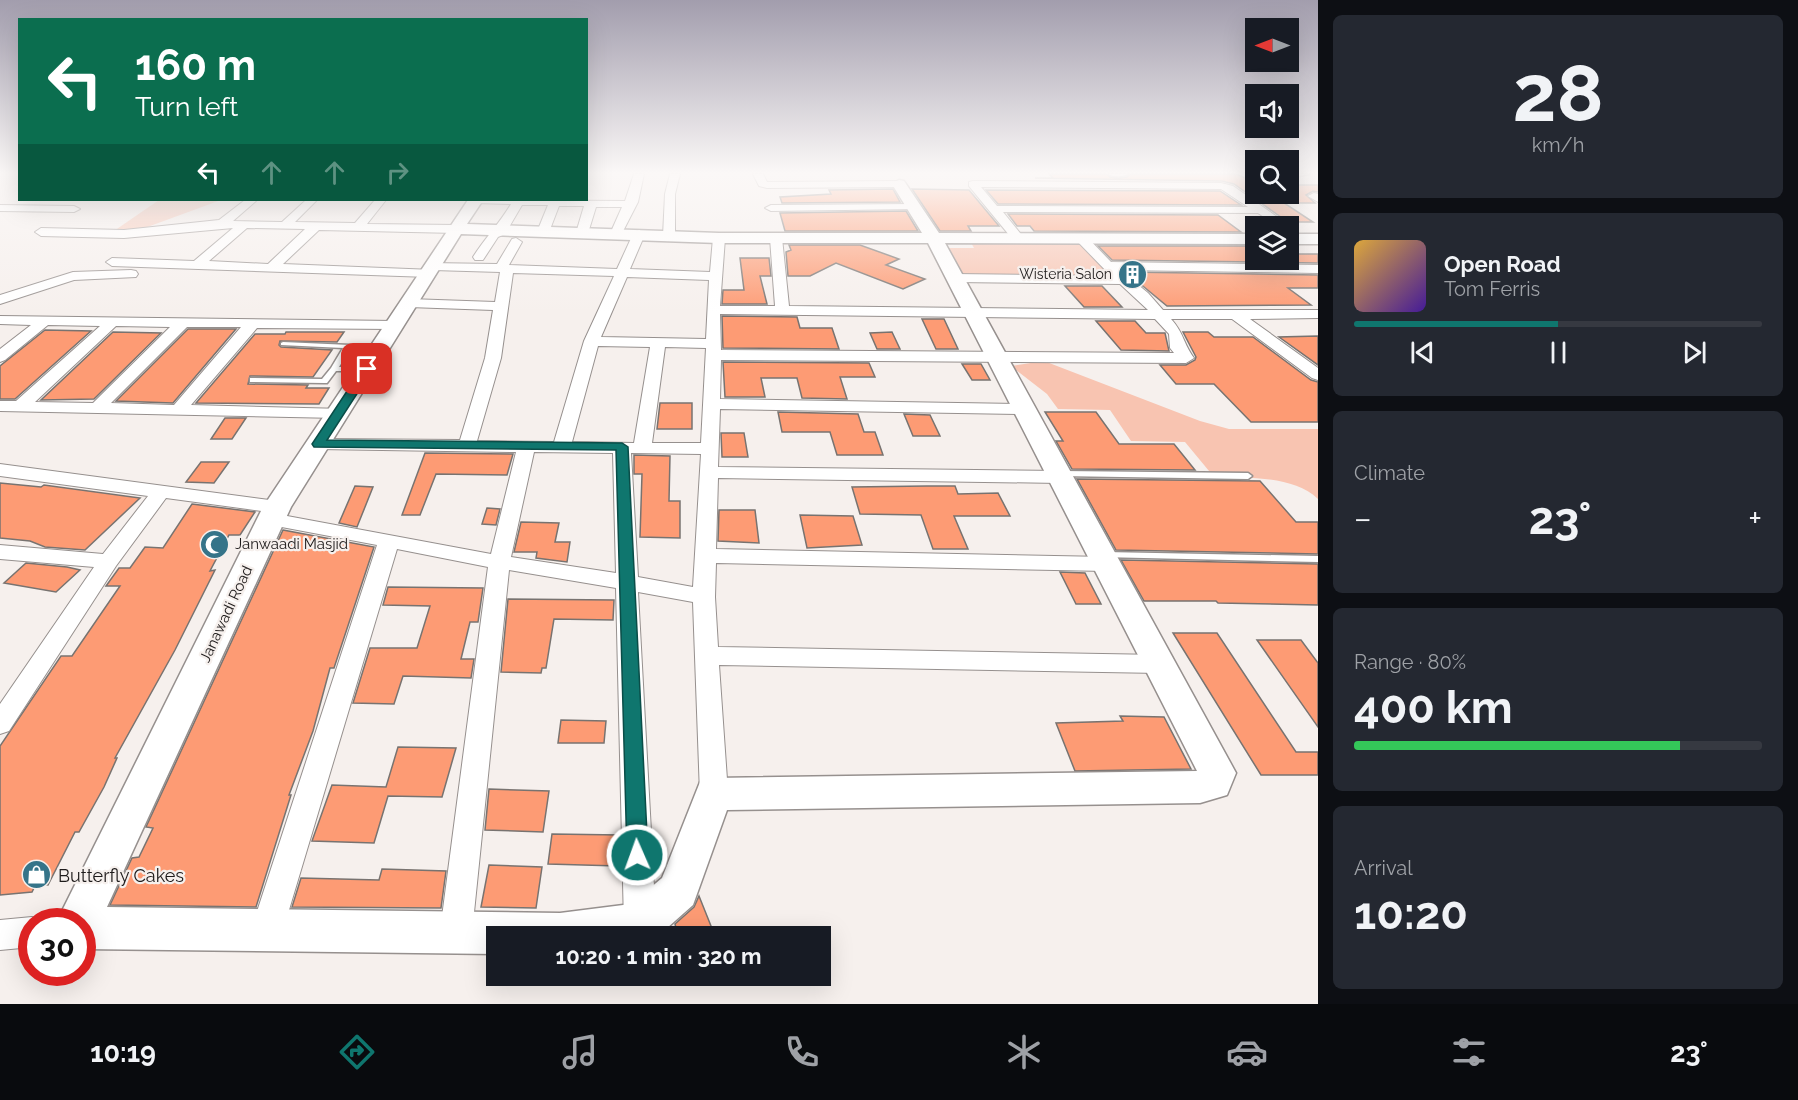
<!DOCTYPE html>
<meta charset="utf-8">
<style>
body{margin:0;font-family:Raleway,sans-serif;background:#242831;color:#f1f3f6;height:100vh;display:flex;flex-direction:column;font-size:22px;white-space:nowrap}
*{box-sizing:border-box;margin:0}
p{font-size:20px;color:#9ea1a6}
.icon{flex:none;width:33px;height:33px;fill:none;stroke:currentColor;stroke-width:2;stroke-linecap:round;stroke-linejoin:round}
.map{position:relative;flex:1;overflow:hidden}
.details{display:flex;flex-direction:column;gap:15px;padding:15px;background:#0d0f14;width:480px}
.details>*{flex:none}
.top-card{position:absolute;left:18px;top:18px;width:570px;height:183px;border-radius:0px;box-shadow:0 6px 24px #0002;background:#0b6e4f;color:#fff;overflow:hidden}
.needle{width:39px;rotate:270deg}
.buttons{position:absolute;left:1245px;top:18px;display:grid;gap:12px}
.buttons a{display:grid;place-items:center;width:54px;height:54px;border-radius:0px;background:#171b24;box-shadow:0 6px 24px #0002;font-size:30px}
.speed{position:absolute;left:18px;top:908px;display:flex;gap:12px;font-size:30px;font-weight:700;text-align:center}
.speed>*{display:grid;place-content:center;width:78px;height:78px;border-radius:50%;background:#171b24;box-shadow:0 6px 24px #0002;line-height:1}
.speed .limit{border:9px solid #d22;background:#fff;color:#111}
.pin{position:absolute;display:grid;place-items:center;width:51px;height:51px;color:#fff;margin:-26px;border-radius:12px;box-shadow:0 3px 9px #0006}
.me{position:absolute;width:66px;margin:-33px;rotate:358deg;stroke-linejoin:round;filter:drop-shadow(0 0 4px #0008)}
.turn{display:flex;align-items:center;gap:21px;height:126px;padding:0 18px;font-size:27px}
.turn .icon{width:78px;height:78px;stroke-width:2.5}
.turn b{display:block;font-size:42px;line-height:51px}
.lanes{display:flex;align-items:center;height:57px;padding:0 18px;background:#0003;justify-content:center;gap:30px;direction:ltr}
.lanes .off{opacity:.35}
.big{font-size:45px;font-weight:700;line-height:1.1}
.details .tile{flex:1;display:flex;flex-direction:column;justify-content:center;gap:9px;min-width:0;padding:0 21px;border-radius:9px;background:#242831}
.details .dial{align-items:center;gap:0}
.dial b{font-size:78px;line-height:1}
.song{display:flex;align-items:center;gap:18px}
.cover{width:72px;height:72px;border-radius:9px;background:linear-gradient(135deg,hsl(40 70% 55%),hsl(260 70% 35%))}
.played{height:6px;border-radius:3px;background:linear-gradient(90deg,#0f766e 50%,#363941 50%)}
.keys{display:flex;justify-content:space-around;direction:ltr}
.heat{display:flex;justify-content:space-between;align-items:center;font-size:33px;direction:ltr}
.charge{height:9px;border-radius:4px;background:linear-gradient(90deg,#34c759 80%,#363941 0)}
.trip{position:absolute;left:486px;top:926px;width:345px;height:60px;border-radius:0px;background:#171b24;box-shadow:0 6px 24px #0002;font-weight:700;line-height:60px;text-align:center}
.tabs{display:flex;height:96px;justify-content:space-around;align-items:center;background:#090b0e;color:#9ea1a6}
.tabs .icon{width:42px;height:42px}
.tabs .on{color:#0f766e}
.tabs b{font-size:27px;color:#f1f3f6}
main{display:flex;flex:1;min-height:0}
.map>svg:first-child{display:block}
.green{fill:#f8c4b1}
.building{fill:#fd9b74;stroke:#787370;stroke-width:1.5}
.lines{fill:none;stroke-linecap:round;stroke-linejoin:round}
.lane-casing{stroke:#96908e;stroke-width:3}
.street-casing{stroke:#96908e;stroke-width:2}
.secondary-casing{stroke:#96908e;stroke-width:3}
.lane{fill:#fff;fill-rule:evenodd}
.street{fill:#fff;fill-rule:evenodd}
.secondary{fill:#fff;fill-rule:evenodd}
.route{fill:#0f766e;stroke:#0a4d48;stroke-width:1.5}
.labels{text-anchor:middle;dominant-baseline:central;stroke-width:4.5;stroke-linejoin:round;paint-order:stroke}
.far-poi-label{font-size:14px;fill:#1e1b1b;stroke:#f6f0ed;text-anchor:end}
.poi-label{font-size:15px;fill:#1e1b1b;stroke:#f6f0ed;text-anchor:start}
.street-label{font-size:15px;fill:#1e1b1b;stroke:#f6f0ed}
.near-poi-label{font-size:18px;fill:#1e1b1b;stroke:#f6f0ed;text-anchor:start}
</style>
<main>
<div class="map">
<svg width="1318" height="1004" viewBox="0 0 1318 1004">
<rect width="100%" height="100%" fill="#f6f0ed"/>
<!-- green -->
<g class="green">
<path d="M159 200H221L131 233H111Z"/>
<path d="M969 239 1082 241 1115 277 952 274 939 248H974Z"/>
<path d="M1044 361 1200 421 1229 429H1318V499C1293 475 1246 478 1214 477L1185 442 1131 441 1110 410 1058 409 1047 394 1011 366Z"/>
</g>
<!-- building -->
<g class="building">
<path d="M1049 174H1107L1110 177 1118 178 1127 177 1130 174H1236L1248 179 1246 185H1256V194H1288V185H1318V192L1313 191 1306 195 1315 203H1284L1313 222H1288L1234 184 1222 181 1035 178H1053Z"/>
<path d="M893 189 900 202 782 203 780 197 831 194 829 190Z"/>
<path d="M912 189 969 190 999 226H968L971 231H940Z"/>
<path d="M986 190 1220 191 1241 205 998 204Z"/>
<path d="M906 211 918 231H785L780 213Z"/>
<path d="M1008 214 1218 215 1241 232 1034 231 1030 226H1017Z"/>
<path d="M789 245H860L899 259 886 265 925 279 903 289 836 263 810 276H788L786 252 791 250Z"/>
<path d="M1098 246H1256V260H1288V254H1318V263L1112 260Z"/>
<path d="M740 258H769L771 276H760L767 304H722L723 290H744Z"/>
<path d="M1126 272 1318 275V288H1288L1311 305 1167 306Z"/>
<path d="M1065 286H1102L1122 307H1084Z"/>
<path d="M722 316 797 317 800 328H832L839 349 723 348Z"/>
<path d="M922 319H944L958 349H936Z"/>
<path d="M1096 321H1135L1146 333H1165L1169 351 1121 350Z"/>
<path d="M188 329H236L173 403 116 401Z"/>
<path d="M45 330 91 331 15 399H0V366Z"/>
<path d="M113 332 161 333 94 399 41 400Z"/>
<path d="M286 332H344L337 342 280 341 279 345 281 347 332 350 313 377 250 376 248 384 308 385 306 388H329L319 404 196 403 255 334H285Z"/>
<path d="M892 332 900 349H877L870 333Z"/>
<path d="M1183 332H1208L1214 337H1253L1311 380 1318 382V422H1251L1214 384H1176L1160 365H1186L1195 360 1196 357Z"/>
<path d="M1318 336V365L1279 337Z"/>
<path d="M723 362 869 363 875 377H840L847 399 802 398 797 378H761L765 397H725Z"/>
<path d="M962 364H981L990 380H972Z"/>
<path d="M660 403H692V429H657Z"/>
<path d="M778 412 858 414 864 432H875L883 455H837L830 432H782Z"/>
<path d="M1045 412H1096L1119 444H1174L1195 470 1072 469 1056 441H1063Z"/>
<path d="M904 414 930 415 940 436H913Z"/>
<path d="M225 418H246L232 439H211Z"/>
<path d="M721 433H744L748 457H722Z"/>
<path d="M425 453 513 454 507 475 436 474 420 515H402Z"/>
<path d="M634 455 670 456 669 501H680V538L640 537 642 474H634Z"/>
<path d="M201 462H229L214 483 186 482Z"/>
<path d="M1077 479 1260 481 1296 522H1318V554L1116 550Z"/>
<path d="M0 483 41 487 44 485 140 498 85 550 45 547 30 541 0 538Z"/>
<path d="M355 486 373 487 357 527 339 523Z"/>
<path d="M927 486H955L958 494 998 493 1010 516H954L968 549H933L921 515 860 514 852 487Z"/>
<path d="M192 504 255 512 240 535H229L210 571 215 570 175 650 115 758H117L104 787 79 832H75L48 885 36 884 32 892 0 895V746L61 656H72L120 586H106L119 568H130L145 547 163 548Z"/>
<path d="M487 508 500 509 496 525 482 524Z"/>
<path d="M719 510H755L759 543 718 541Z"/>
<path d="M800 515 853 516 862 545 807 548Z"/>
<path d="M521 522 559 523 555 542H570L567 562 536 558 537 552H514Z"/>
<path d="M283 530 374 547 334 668H330L313 731 289 795H291L256 907 110 905 132 858 139 857 153 828 146 827Z"/>
<path d="M1121 560 1318 564V605L1218 603 1216 601H1144Z"/>
<path d="M26 563 67 567 80 570 56 592 4 583Z"/>
<path d="M1060 572 1085 573 1101 604H1076Z"/>
<path d="M388 587 483 588 478 622H470L461 659H474L471 678 403 676 394 704 353 703 370 648H417L430 606 383 605Z"/>
<path d="M508 599 614 600 613 620 554 619 546 668H542L541 673 501 672Z"/>
<path d="M1173 633H1217L1296 752H1318V775H1261Z"/>
<path d="M1257 640H1301L1318 663V727Z"/>
<path d="M1120 716 1164 717 1191 769 1075 771 1056 723 1123 721Z"/>
<path d="M561 720 606 721 604 743H558Z"/>
<path d="M398 747 456 748 442 797 388 796 374 843 312 841 332 785 386 787Z"/>
<path d="M489 789 549 791 543 832 485 830Z"/>
<path d="M552 834 620 835 618 866 548 864Z"/>
<path d="M489 865 542 867 536 908 481 907Z"/>
<path d="M382 869 446 871 441 908 292 907 301 878 379 880Z"/>
<path d="M699 896 715 936H678L675 924 694 907Z"/>
</g>
<g class="lines">
<defs>
<g id="lane">
<path d="M1109 174H1128C1124 177 1112 177 1109 174Z"/>
<path d="M1300 174H1309L1288 178V175Z"/>
<rect x="1248" y="181" width="8" height="2"/>
<path d="M283 342 350 345 352 346 339 367H367L371 369 367 371H336L327 383H324L250 382V378H253L322 379 331 368 343 348 281 345V343Z"/>
<path d="M1062 471 1248 473 1252 476 1248 479 1059 476 1058 474 1059 472Z"/>
<path d="M1104 552 1318 556V562L1101 557 1099 555 1101 553Z"/>
</g>
<g id="street">
<path d="M634 174H644L638 202 620 237 616 238 610 234 622 207H596L588 233 582 237 576 233 584 206H559L549 232 543 236 537 232 548 205H522L505 234 498 237 483 260H475L473 257C485 238 499 224 511 204L474 203 469 200 625 201Z"/>
<path d="M670 174H680L675 194V236L669 240 663 236 665 194Z"/>
<path d="M753 174H763L767 182 899 181 904 184 899 187 767 188 759 186Z"/>
<path d="M973 181 1221 183 1233 186 1290 226 1288 228 1277 226 1258 213 1003 212 1024 238 1018 242 1014 241 969 186V182ZM981 187 1221 189 1248 207 997 206Z"/>
<path d="M1314 193 1318 194V202L1308 196Z"/>
<path d="M245 200H257L233 221 282 222 306 200H317L295 222 355 223 375 200H386L367 224 457 225 463 229 457 233 319 230 283 264 434 270 436 273 434 276 429 277 112 266 106 262 112 258 194 261 233 228 124 238 41 236 35 232 41 228 124 230 219 220ZM247 228 305 229 268 264 209 261Z"/>
<path d="M914 204 920 207 918 209 771 211 765 208 771 205Z"/>
<path d="M0 205 74 206 80 209 74 212 0 211Z"/>
<path d="M639 230 645 234 630 269 710 272 713 238 719 234 723 235 725 238 720 306H775L770 238 776 234 782 238 789 306 1148 310 1120 284 954 282 947 278 954 274 1111 276 1077 241 1075 238 1081 234 1085 235 1111 262 1318 265V273L1120 270 1148 293 1163 310H1318V318L1250 319 1318 368V380L1312 378 1232 319H1171C1184 333 1183 343 1194 358L1186 363 721 360 720 399 1024 404 1030 405 1032 409 1030 413 1024 414 720 409 718 467 1060 471 1067 473 1069 477 1067 481 1060 483 718 478 716 549 1106 557 1114 559 1117 564 1114 569 1106 571 716 563 715 597 718 647 1160 655 1168 658 1172 664 1168 670 1160 673 719 665 728 794 724 802 714 806 704 802 700 794 693 602 638 592 656 924 651 935H629L624 924 616 588 509 570 472 932 467 943 456 947 445 943 440 932 488 567 397 549 283 930 278 941 267 945 256 941 251 930 377 545 271 525 264 523 261 519 264 515 271 513 491 554 516 452 318 449 312 448 309 444 312 440 318 439 460 440 485 358 493 310 409 307 402 303 409 299 495 302 500 272 433 270 428 269 427 266 428 263 497 264 512 239 516 238 522 242 509 265 617 269 633 234ZM513 273 614 276 584 341 554 442 477 441 501 358ZM627 277 709 280 706 339 601 337ZM720 314 1155 319 1169 334 1170 348 1174 353 721 350ZM598 346 650 347 634 443 572 442ZM665 347 706 348 701 443H652ZM534 452 613 453 616 573 511 557ZM631 453 701 454 693 587 638 577Z"/>
<path d="M131 270 136 271 138 274 136 277 74 280 0 304V295L73 272Z"/>
<path d="M0 316 395 321 402 325 395 329 257 328 191 405 344 409 347 413 344 417 338 418 0 411V401H16L100 326 48 325 5 360 0 362V349L31 325 0 324ZM116 326 170 327 93 403 35 402ZM187 327H241L174 405 111 403Z"/>
<path d="M0 464 277 501 284 503 287 507 284 511 277 513 166 498 116 566 9 731 0 734V704L94 567 0 559V545L103 554 148 496 0 476Z"/>
<path d="M32 917 43 921H32V947L0 950V920Z"/>
</g>
<g id="secondary">
<path d="M899 180 904 181 939 233 1256 234V244L945 243 1230 762 1236 773 1227 795 1200 803 727 810 693 905 658 936H496V954L82 949V921H57L263 507 468 200H483L467 224 719 233H922L892 184ZM461 234 719 243H928L1197 771 714 778 700 782 662 878 631 904 560 913 107 907 291 507Z"/>
<rect x="1288" y="234" width="30" height="10"/>
</g>
</defs>
<!-- lane casing -->
<use href="#lane" class="lane-casing"/>
<!-- street casing -->
<use href="#street" class="street-casing"/>
<!-- secondary casing -->
<use href="#secondary" class="secondary-casing"/>
<!-- lane -->
<use href="#lane" class="lane"/>
<!-- street -->
<use href="#street" class="street"/>
<!-- secondary -->
<use href="#secondary" class="secondary"/>
</g>
<!-- sky -->
<linearGradient id="sky" x2="0" y2="1"><stop stop-color="#a29dad"/><stop offset="0.55" stop-color="#fbf8f7"/><stop offset="1" stop-color="#fbf8f7" stop-opacity="0"/></linearGradient>
<rect width="1318" height="314" fill="url(#sky)"/>
<!-- route -->
<path class="route" d="M367 366 373 369 327 440 622 443 628 447 648 855 645 862 637 865 630 862 627 855 616 450 314 447 312 444 363 367Z"/>
<!-- icons -->
<defs>
<symbol id="building-disc" viewBox="-11 -11 22 22"><circle r="9.5" fill="#357489" stroke="#f6f0ed"/><path d="M-4-6H4V6H1V3H-1V6H-4ZM-2.5-4.3h1.7v1.8h-1.7ZM.8-4.3h1.7v1.8H.8ZM-2.5-1h1.7V.8h-1.7ZM.8-1h1.7V.8H.8Z" fill="#fff"/></symbol>
<symbol id="mosque-disc" viewBox="-11 -11 22 22"><circle r="9.5" fill="#357489" stroke="#f6f0ed"/><path d="M3.5-4.9A6 6 0 1 0 3.5 4.9A5 5 0 1 1 3.5-4.9Z" fill="#fff"/></symbol>
<symbol id="shop-disc" viewBox="-11 -11 22 22"><circle r="9.5" fill="#357489" stroke="#f6f0ed"/><path d="M-5-2.5h2.3a2.7 3.5 0 0 1 5.4 0H5L5.5 6h-11ZM-1.5-2.5h3a1.5 2.3 0 0 0-3 0Z" fill="#fff"/></symbol>
</defs>
<g fill-rule="evenodd">
<use href="#building-disc" x="1116" y="258" width="33" height="33"/>
<use href="#mosque-disc" x="198" y="528" width="33" height="33"/>
<use href="#shop-disc" x="20" y="858" width="33" height="33"/>
</g>
<g class="labels">
<!-- far-poi labels -->
<g class="far-poi-label">
<text x="1112" y="274">Wisteria Salon</text>
</g>
<!-- poi labels -->
<g class="poi-label">
<text x="235" y="544">Janwaadi Masjid</text>
</g>
<!-- street labels -->
<g class="street-label">
<text transform="translate(226 614) rotate(-65)">Janawadi Road</text>
</g>
<!-- near-poi labels -->
<g class="near-poi-label">
<text x="58" y="875">Butterfly Cakes</text>
</g>
</g>
</svg>
<div class="buttons">
<a><svg class="needle" viewBox="-14 -14 28 28"><path d="M0-13l5 13h-10z" fill="#e53935"/><path d="M0 13l5-13h-10z" fill="#9ea1a6"/></svg></a>
<a><svg class="icon" aria-label="sound" viewBox="0 0 24 24"><path d="M4 9h4l5-4v14l-5-4H4zM17 9q2 3 0 6"/></svg></a>
<a><svg class="icon" aria-label="search" viewBox="0 0 24 24"><circle cx="10" cy="10" r="6"/><path d="M15 15l6 6"/></svg></a>
<a><svg class="icon" aria-label="layers" viewBox="0 0 24 24"><path d="M12 4l9 5-9 5-9-5zM3 14l9 5 9-5"/></svg></a>
</div>
<div class="speed"><div class="limit">30</div></div>
<div class="pin" style="left:367px;top:369px;background:#d93025"><svg class="icon" aria-label="arrive" viewBox="0 0 24 24"><path d="M6 21V4h12l-3 4 3 4H6"/></svg></div>
<svg class="me" style="left:637px;top:855px" viewBox="-20 -20 40 40"><circle r="17" fill="#0f766e" stroke="#fff" stroke-width="3"/><path d="M0-11L8 9 0 5-8 9z" fill="#fff"/></svg>
<div class="trip">10:20 · 1 min · 320 m</div>
<div class="top-card">
<div class="turn"><svg class="icon" aria-label="left" viewBox="0 0 24 24"><path d="M17 20v-9H6M10 6l-5 5 5 5"/></svg><div><b>160 m</b>Turn left</div></div>
<div class="lanes"><svg class="icon" aria-label="left" viewBox="0 0 24 24"><path d="M17 20v-9H6M10 6l-5 5 5 5"/></svg><svg class="icon off" aria-label="ahead" viewBox="0 0 24 24"><path d="M12 20V5M6 11l6-6 6 6"/></svg><svg class="icon off" aria-label="ahead" viewBox="0 0 24 24"><path d="M12 20V5M6 11l6-6 6 6"/></svg><svg class="icon off" aria-label="right" viewBox="0 0 24 24"><path d="M7 20v-9h11M14 6l5 5-5 5"/></svg></div>
</div>
</div>
<section class="details">
<div class="tile dial"><b>28</b><p>km/h</p></div>
<div class="tile">
<div class="song"><i class="cover"></i><div><b>Open Road</b><p>Tom Ferris</p></div></div>
<div class="played"></div>
<div class="keys"><svg class="icon" aria-label="previous" viewBox="0 0 24 24"><path d="M18 5L8 12l10 7zM5 5v14"/></svg><svg class="icon" aria-label="pause" viewBox="0 0 24 24"><path d="M8 5v14M16 5v14"/></svg><svg class="icon" aria-label="next" viewBox="0 0 24 24"><path d="M6 5l10 7-10 7zM19 5v14"/></svg></div>
</div>
<div class="tile"><p>Climate</p>
<div class="heat"><a>−</a><b class="big">23°</b><a>+</a></div>
</div>
<div class="tile"><p>Range · 80%</p><b class="big">400 km</b><div class="charge"></div></div>
<div class="tile"><p>Arrival</p><b class="big">10:20</b></div>
</section>
</main>
<nav class="tabs">
<b>10:19</b>
<svg class="icon on" aria-label="directions" viewBox="0 0 24 24"><path d="M12 3l9 9-9 9-9-9zM9 14v-3h6M13 9l2 2-2 2"/></svg>
<svg class="icon" aria-label="music" viewBox="0 0 24 24"><path d="M9 18V5l10-2v13"/><circle cx="6" cy="18" r="3"/><circle cx="16" cy="16" r="3"/></svg>
<svg class="icon" aria-label="phone" viewBox="0 0 24 24"><path d="M5 4h4l2 5-3 2q2 4 5 5l2-3 5 2v4C11 20 4 13 5 4z"/></svg>
<svg class="icon" aria-label="climate" viewBox="0 0 24 24"><path d="M12 3v18M4 7l16 10M4 17L20 7"/></svg>
<svg class="icon" aria-label="car" viewBox="0 0 24 24"><path d="M5 17H2v-5l4-1 3-4h7l3 4 3 1v5h-3M9 17h6M6 11h13"/><circle cx="7" cy="17" r="2"/><circle cx="17" cy="17" r="2"/></svg>
<svg class="icon" aria-label="filters" viewBox="0 0 24 24"><path d="M4 7h16M4 17h16"/><circle cx="9" cy="7" r="2"/><circle cx="15" cy="17" r="2"/></svg>
<b>23°</b>
</nav>
